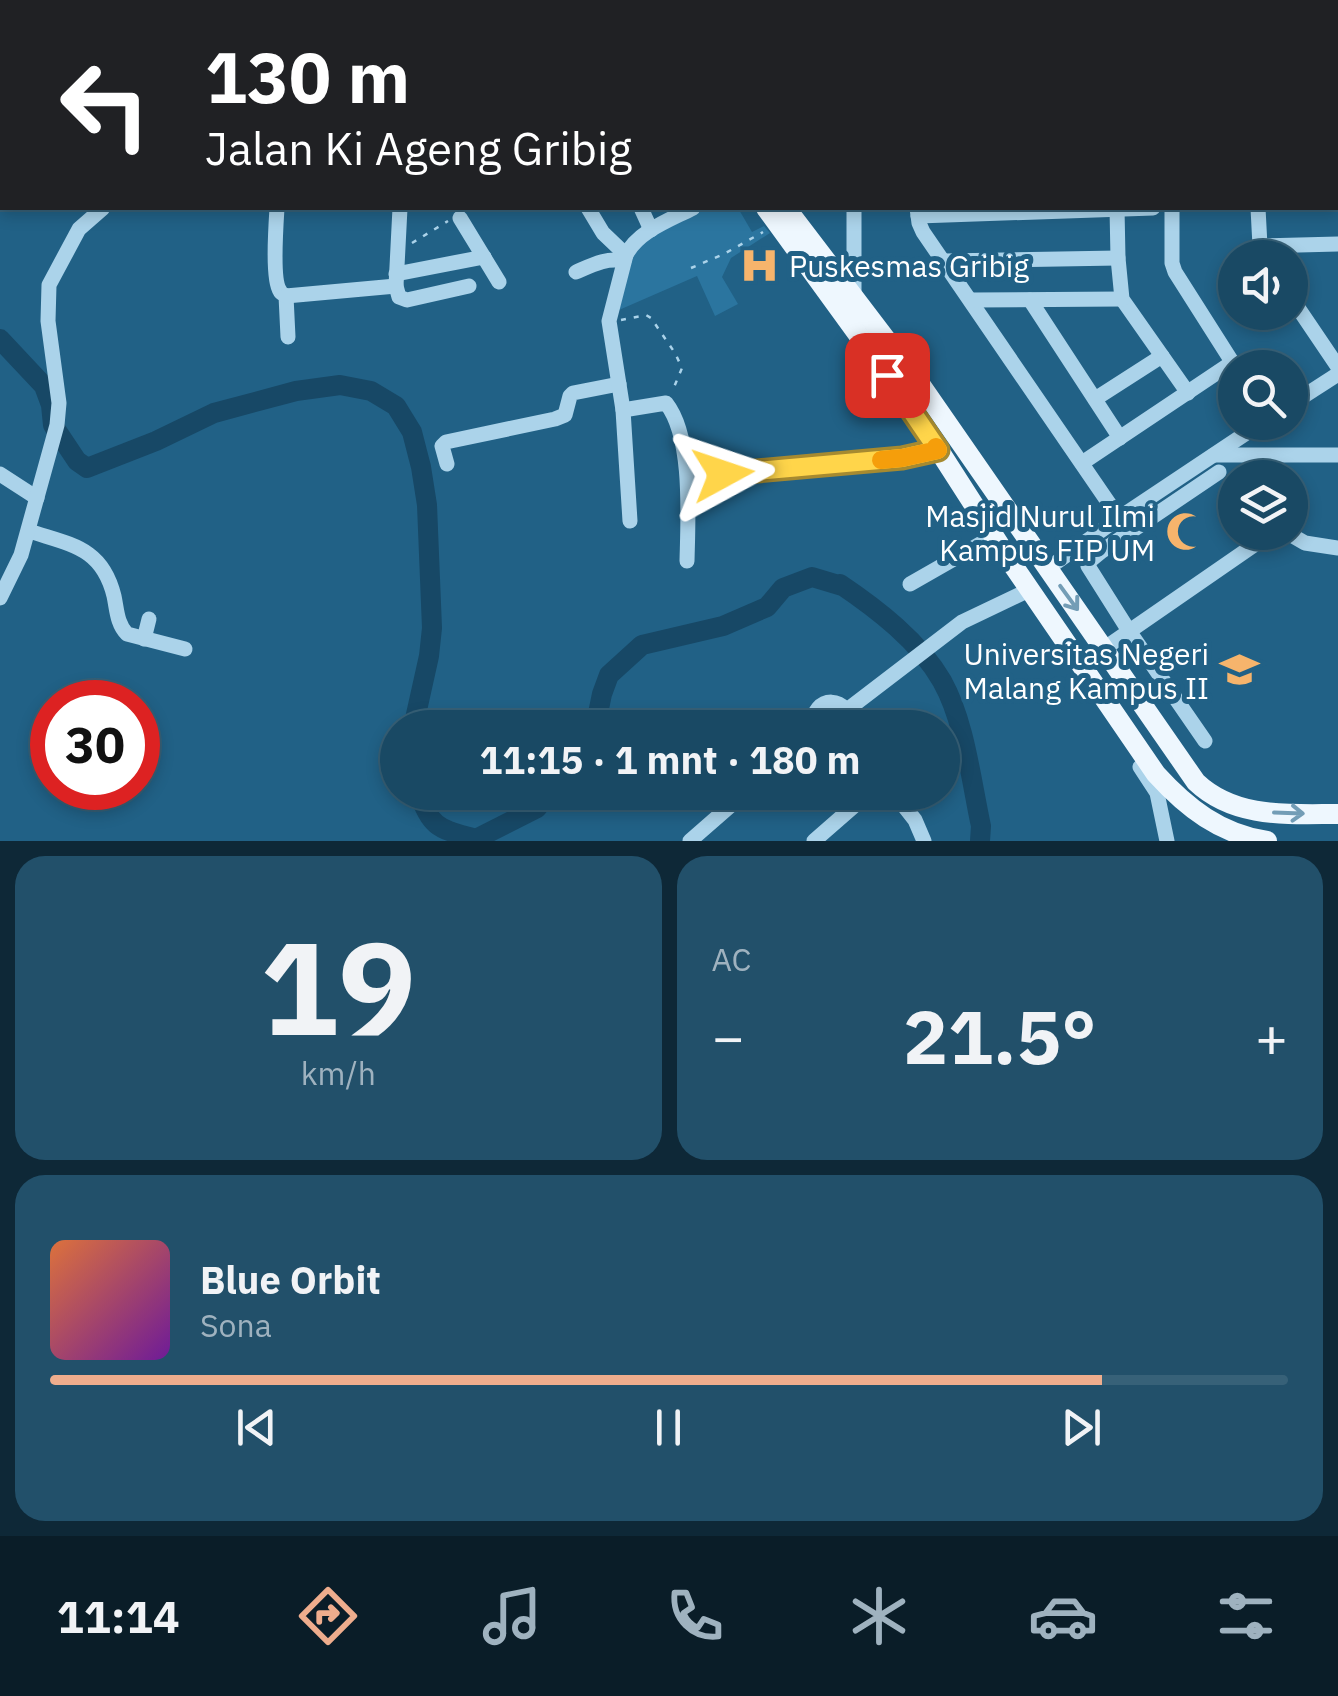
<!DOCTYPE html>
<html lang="id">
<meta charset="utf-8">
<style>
body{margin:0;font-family:"IBM Plex Sans",sans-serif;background:#22506a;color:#f1f3f6;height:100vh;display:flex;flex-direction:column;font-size:38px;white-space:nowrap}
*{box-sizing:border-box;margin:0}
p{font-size:32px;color:#9fb2bf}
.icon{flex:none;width:55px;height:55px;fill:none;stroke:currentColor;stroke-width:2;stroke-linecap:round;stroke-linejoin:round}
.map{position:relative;height:841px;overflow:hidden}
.side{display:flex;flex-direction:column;gap:15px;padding:15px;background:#0e2837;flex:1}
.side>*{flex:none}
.guide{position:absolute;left:0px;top:0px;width:1340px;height:210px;box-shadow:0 5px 15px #0003,0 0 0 2px #376178;background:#202124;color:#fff;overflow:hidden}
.controls{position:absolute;left:1218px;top:240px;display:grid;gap:20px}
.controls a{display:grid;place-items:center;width:90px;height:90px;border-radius:50%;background:#194964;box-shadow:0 5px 15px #0003,0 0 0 2px #376178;font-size:50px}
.speed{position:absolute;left:30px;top:680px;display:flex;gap:20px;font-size:50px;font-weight:700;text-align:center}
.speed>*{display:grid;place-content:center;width:130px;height:130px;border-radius:50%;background:#194964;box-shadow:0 5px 15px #0003,0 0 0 2px #376178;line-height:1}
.speed .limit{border:15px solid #d22;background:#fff;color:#111}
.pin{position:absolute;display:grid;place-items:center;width:85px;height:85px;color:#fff;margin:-42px;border-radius:20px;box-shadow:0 5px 15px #0006}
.me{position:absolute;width:110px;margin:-55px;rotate:85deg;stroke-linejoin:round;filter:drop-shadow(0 0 8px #0008)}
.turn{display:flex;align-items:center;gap:35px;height:210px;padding:0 40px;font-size:45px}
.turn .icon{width:130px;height:130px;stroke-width:2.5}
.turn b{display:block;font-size:70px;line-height:85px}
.big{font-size:75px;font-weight:700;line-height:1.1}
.side .card{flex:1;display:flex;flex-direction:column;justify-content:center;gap:15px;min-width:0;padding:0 35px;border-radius:30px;background:#22506a}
.side .dial{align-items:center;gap:0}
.dial b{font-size:130px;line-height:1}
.song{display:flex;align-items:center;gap:30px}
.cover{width:120px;height:120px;border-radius:15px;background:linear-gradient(135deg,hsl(20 70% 55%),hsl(280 70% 35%))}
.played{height:10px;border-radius:5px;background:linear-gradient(90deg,#eead8d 85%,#376178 85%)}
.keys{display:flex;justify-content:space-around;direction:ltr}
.heat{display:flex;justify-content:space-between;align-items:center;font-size:55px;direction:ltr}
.side .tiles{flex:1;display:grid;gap:15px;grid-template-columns:1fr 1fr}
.card:last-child{grid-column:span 2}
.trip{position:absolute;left:380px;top:710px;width:580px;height:100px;border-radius:50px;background:#194964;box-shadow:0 5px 15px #0003,0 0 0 2px #376178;font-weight:700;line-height:100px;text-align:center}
.tabs{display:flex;height:160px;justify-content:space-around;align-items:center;background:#0a1d28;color:#9fb2bf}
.tabs .icon{width:70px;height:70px}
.tabs .on{color:#eead8d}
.tabs b{font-size:45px;color:#f1f3f6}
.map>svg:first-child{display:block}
.green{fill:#2b759f}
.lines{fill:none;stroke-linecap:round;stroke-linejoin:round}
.river{stroke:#174866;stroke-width:20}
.path{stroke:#abd3ea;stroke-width:2.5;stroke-dasharray:5 8;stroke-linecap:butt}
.minor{stroke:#abd3ea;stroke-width:15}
.major{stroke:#eef7fe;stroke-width:20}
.oneway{stroke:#739db6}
.route-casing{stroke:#a68a30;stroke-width:25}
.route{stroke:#ffd54a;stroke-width:18}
.slow{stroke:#f59e0b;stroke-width:18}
.labels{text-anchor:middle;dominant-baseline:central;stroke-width:10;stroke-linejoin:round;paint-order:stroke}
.poi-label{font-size:30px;fill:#fff;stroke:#216186;text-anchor:end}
</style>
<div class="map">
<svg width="1338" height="841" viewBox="0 0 1338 841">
<rect width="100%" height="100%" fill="#216186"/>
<!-- green -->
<path class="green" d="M703 208H728L730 210 738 208 752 232 764 226 770 233 731 258 722 277 738 304 715 316 697 276 619 310 634 252 661 229Z"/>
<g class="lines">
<!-- river -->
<g class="river">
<path d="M0 339 44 386 51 405 53 425 77 461 87 468 156 441 214 413 296 391 340 385 371 391 396 406 412 432 421 467 427 505 432 628 429 656 413 728"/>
<path d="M595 728 602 694 609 675 642 645 723 626 767 607 783 588 812 577 842 586 840 584C877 609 919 641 942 681 965 722 971 780 981 826L980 841"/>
<path d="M419 792C430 829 441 829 476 839L537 808 550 792"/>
</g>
<!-- path -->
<g class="path">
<path d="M412 243 448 221"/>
<path d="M691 268 724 254 763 232"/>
<path d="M621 320 646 315 651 318 675 353 682 368 672 392"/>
</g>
<!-- minor -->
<g class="minor">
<path d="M139 0V2"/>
<path d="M234 0 235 2"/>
<path d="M312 0V2"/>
<path d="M756 0 758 2"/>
<path d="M850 0V2"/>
<path d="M1003 0V2"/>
<path d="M1114 0V2"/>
<path d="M1169 0V2"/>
<path d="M1255 0V2"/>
<path d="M1323 0V2"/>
<path d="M168 2V0"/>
<path d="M393 2V0"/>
<path d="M912 2 960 0"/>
<path d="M1338 18V17"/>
<path d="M0 58 2 63"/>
<path d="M277 208C276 224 272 280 280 291 281 294 284 294 286 296L288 337"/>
<path d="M400 208 396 286 399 297 407 300 469 286"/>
<path d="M588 208 603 233 626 255"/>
<path d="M641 208 651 230"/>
<path d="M917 208 919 223 923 232 1119 518"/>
<path d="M1117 208 1118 258 1122 299 1188 393"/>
<path d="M1172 208V263L1175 272 1236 368"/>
<path d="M1258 208 1260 246 1266 258"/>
<path d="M918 216 1153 208"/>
<path d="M460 218 499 282"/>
<path d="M1260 246 1338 244"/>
<path d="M945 261 1118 258"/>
<path d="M576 272C592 265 607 257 624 261"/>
<path d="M396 274 484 257"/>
<path d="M286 296 396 286"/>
<path d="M1290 296 1338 367"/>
<path d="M854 297V208"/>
<path d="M972 300 1122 299"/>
<path d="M1030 300 1120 438"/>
<path d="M1095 399 1162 356"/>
<path d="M1290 405 1338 374"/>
<path d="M623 410 666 403C693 437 688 518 687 561"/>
<path d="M1214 455H1338"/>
<path d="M1082 463 1233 362"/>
<path d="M447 464 442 446 446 442 555 419 565 415 570 396 573 393 619 384"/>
<path d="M0 474 37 498"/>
<path d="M688 477 902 458 938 449"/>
<path d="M630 521 623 410 609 321 626 255C638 231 670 220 693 208"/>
<path d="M29 531C71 545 102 547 114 596 117 610 117 624 127 634L185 649"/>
<path d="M1286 532 1305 543 1338 548"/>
<path d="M1047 569 1119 518 1263 422"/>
<path d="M910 584 994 536"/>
<path d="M0 598 21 555 57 425 59 403 48 321 49 285 79 229 103 208"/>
<path d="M144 639 149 619"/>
<path d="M1105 648 1273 532"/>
<path d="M847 710 962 622 1029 590"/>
<path d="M812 728C812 693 851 694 851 728"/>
<path d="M1205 741 1129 631 1088 566 1091 560 1102 551 1219 472"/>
<path d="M1140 767 1157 793 1167 841"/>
<path d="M893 792 915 820 924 841"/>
<path d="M690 841 746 792"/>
<path d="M814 841 870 792"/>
</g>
<!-- major -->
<g class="major">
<path d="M623 0 625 2"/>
<path d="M645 0 646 2"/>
<path d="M766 208 870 351 938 449 1006 555 1156 774C1187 808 1220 834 1267 841"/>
<path d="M786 208 920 384 1196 782C1235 819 1289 814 1338 814"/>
</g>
</g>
<!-- one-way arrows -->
<defs><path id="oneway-shaft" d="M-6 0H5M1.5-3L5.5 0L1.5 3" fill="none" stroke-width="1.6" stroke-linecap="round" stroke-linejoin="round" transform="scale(2.5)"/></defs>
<g class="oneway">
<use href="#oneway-shaft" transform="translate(1069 598) rotate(54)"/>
<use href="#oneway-shaft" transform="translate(1289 813) rotate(2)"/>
</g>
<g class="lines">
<defs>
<path id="route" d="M723 474 902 458 938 450 887 375"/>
</defs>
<!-- route casing -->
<use href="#route" class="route-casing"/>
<!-- route -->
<use href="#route" class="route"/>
<!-- slow -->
<path class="slow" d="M881 460 902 458 938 450 936 447"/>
</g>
<!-- icons -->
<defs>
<symbol id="hospital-bare" viewBox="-9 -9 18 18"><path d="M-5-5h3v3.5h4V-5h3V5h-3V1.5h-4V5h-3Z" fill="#f6b46c" stroke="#216186" stroke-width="2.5" paint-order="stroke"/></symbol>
<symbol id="mosque-bare" viewBox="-9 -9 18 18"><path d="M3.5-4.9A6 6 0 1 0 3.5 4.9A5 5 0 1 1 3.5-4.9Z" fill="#f6b46c" stroke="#216186" stroke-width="2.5" paint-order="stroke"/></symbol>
<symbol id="university-bare" viewBox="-9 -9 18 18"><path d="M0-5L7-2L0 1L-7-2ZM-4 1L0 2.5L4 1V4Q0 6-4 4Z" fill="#f6b46c" stroke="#216186" stroke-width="2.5" paint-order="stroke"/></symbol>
</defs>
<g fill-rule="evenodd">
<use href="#hospital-bare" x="732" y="238" width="55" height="55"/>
<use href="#mosque-bare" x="1158" y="504" width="55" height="55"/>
<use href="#university-bare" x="1212" y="642" width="55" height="55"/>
</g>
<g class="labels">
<!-- poi labels -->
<g class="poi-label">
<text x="789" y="265" text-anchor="start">Puskesmas Gribig</text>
<text x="1155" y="515">Masjid Nurul Ilmi<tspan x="1155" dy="34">Kampus FIP UM</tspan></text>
<text x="1209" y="653">Universitas Negeri<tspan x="1209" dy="34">Malang Kampus II</tspan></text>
</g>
</g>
</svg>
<div class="controls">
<a><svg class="icon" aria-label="sound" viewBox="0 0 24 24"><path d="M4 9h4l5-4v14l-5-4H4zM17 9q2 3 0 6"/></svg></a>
<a><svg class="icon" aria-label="search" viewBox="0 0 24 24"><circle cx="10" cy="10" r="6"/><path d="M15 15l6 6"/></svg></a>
<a><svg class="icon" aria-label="layers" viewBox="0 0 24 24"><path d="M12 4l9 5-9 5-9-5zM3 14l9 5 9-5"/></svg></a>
</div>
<div class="speed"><div class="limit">30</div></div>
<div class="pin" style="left:887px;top:375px;background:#d93025"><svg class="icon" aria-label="arrive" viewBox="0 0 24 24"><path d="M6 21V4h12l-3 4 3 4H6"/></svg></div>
<svg class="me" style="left:723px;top:474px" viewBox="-20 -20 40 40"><path d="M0-17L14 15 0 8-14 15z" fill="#ffd54a" stroke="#fff" stroke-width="4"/></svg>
<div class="trip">11:15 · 1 mnt · 180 m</div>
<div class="guide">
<div class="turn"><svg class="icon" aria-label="left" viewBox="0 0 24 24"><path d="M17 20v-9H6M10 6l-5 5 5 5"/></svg><div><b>130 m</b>Jalan Ki Ageng Gribig</div></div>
</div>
</div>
<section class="side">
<div class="tiles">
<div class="card dial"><b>19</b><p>km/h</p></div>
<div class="card"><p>AC</p>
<div class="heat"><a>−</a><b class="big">21.5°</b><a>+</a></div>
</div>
<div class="card">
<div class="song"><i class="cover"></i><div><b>Blue Orbit</b><p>Sona</p></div></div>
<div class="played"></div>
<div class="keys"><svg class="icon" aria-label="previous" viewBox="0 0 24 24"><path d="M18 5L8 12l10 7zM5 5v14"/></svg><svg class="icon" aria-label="pause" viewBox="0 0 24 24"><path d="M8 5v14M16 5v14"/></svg><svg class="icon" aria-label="next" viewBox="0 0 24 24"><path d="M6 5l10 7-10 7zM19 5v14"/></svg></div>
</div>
</div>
</section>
<nav class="tabs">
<b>11:14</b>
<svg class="icon on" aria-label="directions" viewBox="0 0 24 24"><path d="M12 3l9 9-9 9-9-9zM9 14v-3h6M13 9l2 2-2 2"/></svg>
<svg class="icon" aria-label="music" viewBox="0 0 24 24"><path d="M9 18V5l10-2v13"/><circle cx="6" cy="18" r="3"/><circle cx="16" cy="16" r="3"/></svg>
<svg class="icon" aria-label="phone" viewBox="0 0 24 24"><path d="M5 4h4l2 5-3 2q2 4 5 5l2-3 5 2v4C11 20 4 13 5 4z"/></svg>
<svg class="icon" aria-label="climate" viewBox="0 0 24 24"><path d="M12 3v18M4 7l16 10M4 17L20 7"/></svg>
<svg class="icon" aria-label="car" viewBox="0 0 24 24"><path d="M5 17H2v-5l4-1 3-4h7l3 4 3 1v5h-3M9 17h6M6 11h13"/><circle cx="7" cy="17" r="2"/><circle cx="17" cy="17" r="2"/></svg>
<svg class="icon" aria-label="filters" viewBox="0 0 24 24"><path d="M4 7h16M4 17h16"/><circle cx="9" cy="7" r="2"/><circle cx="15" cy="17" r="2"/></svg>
</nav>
